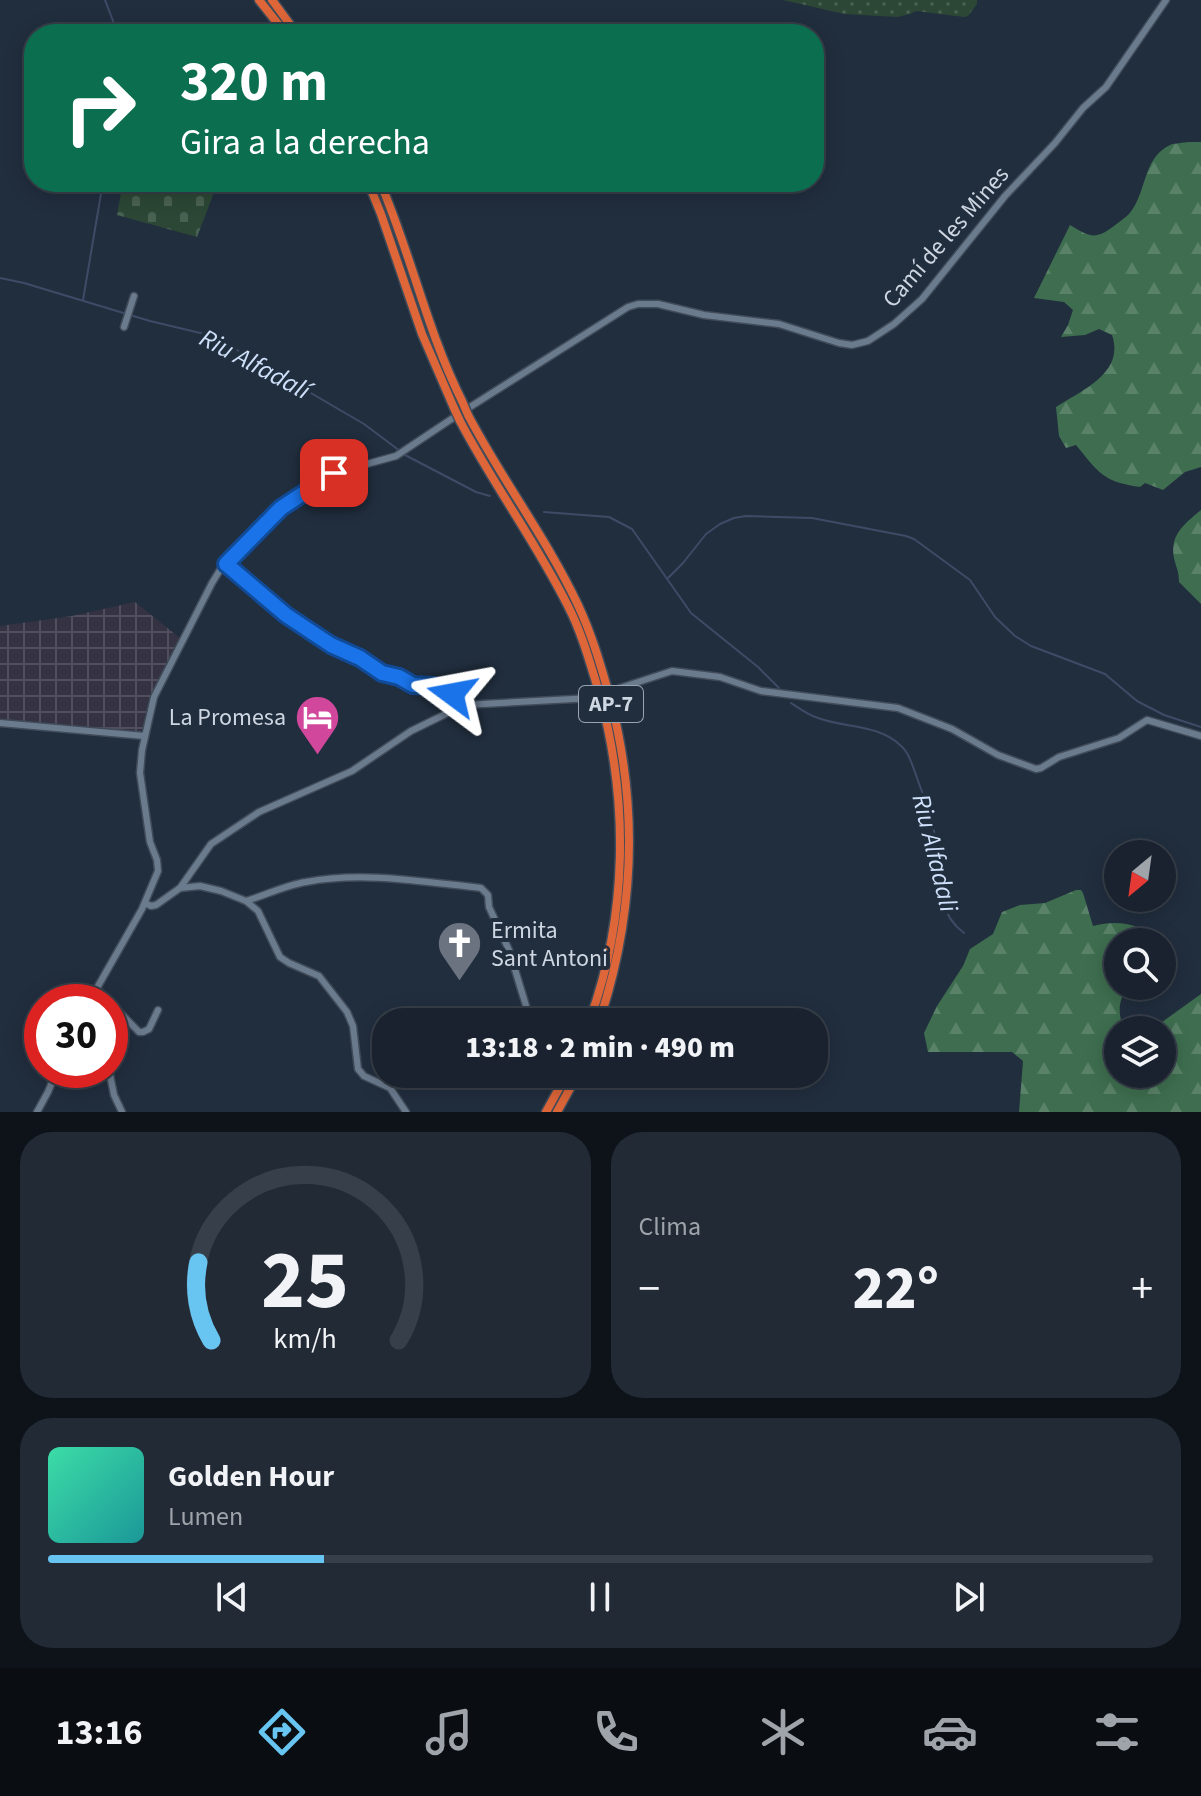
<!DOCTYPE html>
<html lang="es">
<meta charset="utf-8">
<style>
body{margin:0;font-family:"Source Sans 3",sans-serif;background:#222a36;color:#f1f3f6;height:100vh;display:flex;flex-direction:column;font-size:30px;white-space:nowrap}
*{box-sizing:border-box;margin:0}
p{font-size:26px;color:#9fa4aa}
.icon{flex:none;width:44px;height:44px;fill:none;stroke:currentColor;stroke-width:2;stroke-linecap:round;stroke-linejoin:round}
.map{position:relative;height:1112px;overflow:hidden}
.details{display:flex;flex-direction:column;gap:20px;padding:20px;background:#0e1319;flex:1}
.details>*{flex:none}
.top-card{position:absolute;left:24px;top:24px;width:800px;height:168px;border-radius:32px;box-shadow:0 4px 20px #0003,0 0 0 2px #373f4a;background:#0b6e4f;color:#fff;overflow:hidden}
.needle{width:52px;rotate:209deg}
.fabs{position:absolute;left:1104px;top:840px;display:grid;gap:16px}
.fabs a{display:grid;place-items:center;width:72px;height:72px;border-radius:50%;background:#19222e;box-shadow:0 4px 20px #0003,0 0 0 2px #373f4a;font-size:40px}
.speed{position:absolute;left:24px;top:984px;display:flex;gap:16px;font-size:40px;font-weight:700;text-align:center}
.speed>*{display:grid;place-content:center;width:104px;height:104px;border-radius:50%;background:#19222e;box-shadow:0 4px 20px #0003,0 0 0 2px #373f4a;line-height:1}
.speed .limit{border:12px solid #d22;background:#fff;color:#111}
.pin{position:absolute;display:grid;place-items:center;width:68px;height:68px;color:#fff;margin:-34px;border-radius:16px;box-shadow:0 4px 12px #0006}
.me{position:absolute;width:88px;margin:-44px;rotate:283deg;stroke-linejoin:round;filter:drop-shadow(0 0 6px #0008)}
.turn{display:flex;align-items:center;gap:28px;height:168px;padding:0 24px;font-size:36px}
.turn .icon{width:104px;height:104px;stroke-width:2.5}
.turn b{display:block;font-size:56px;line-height:68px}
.big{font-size:60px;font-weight:800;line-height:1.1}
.details .widget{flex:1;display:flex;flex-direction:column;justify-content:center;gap:12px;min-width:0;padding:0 28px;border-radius:32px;background:#222a36}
.details .dial{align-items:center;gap:0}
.dial svg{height:208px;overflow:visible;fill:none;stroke:#373f4a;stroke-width:7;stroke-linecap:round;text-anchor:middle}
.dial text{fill:#f1f3f6;stroke:none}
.song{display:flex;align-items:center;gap:24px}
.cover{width:96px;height:96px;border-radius:12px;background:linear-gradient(135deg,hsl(160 70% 55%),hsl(180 70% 35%))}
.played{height:8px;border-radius:4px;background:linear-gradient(90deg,#68c4f0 25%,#373f4a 25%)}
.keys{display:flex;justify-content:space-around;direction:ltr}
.heat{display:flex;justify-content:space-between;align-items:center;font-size:44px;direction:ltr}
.details .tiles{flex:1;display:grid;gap:20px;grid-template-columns:1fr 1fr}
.widget:last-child{grid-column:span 2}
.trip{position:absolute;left:372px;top:1008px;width:456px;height:80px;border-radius:32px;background:#19222e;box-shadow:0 4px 20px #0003,0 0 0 2px #373f4a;font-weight:800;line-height:80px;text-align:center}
.menu{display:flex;height:128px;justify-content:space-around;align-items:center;background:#0a0e12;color:#9fa4aa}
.menu .icon{width:56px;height:56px}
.menu .current{color:#68c4f0}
.menu b{font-size:36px;color:#f1f3f6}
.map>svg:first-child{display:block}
.industrial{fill:url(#industrial-grid)}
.grass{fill:url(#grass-dots)}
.forest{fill:url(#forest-firs)}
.cemetery{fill:url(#cemetery-stones)}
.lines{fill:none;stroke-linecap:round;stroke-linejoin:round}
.stream{stroke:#3e4b66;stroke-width:2}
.minor-casing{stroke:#404c5a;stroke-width:9}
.highway-casing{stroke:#404c5a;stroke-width:11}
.minor{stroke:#6b7b8e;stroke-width:6}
.highway{stroke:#de6639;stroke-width:8}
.highway-bridge-casing{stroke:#404c5a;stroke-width:11;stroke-linecap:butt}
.highway-bridge{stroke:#de6639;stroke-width:8}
.route-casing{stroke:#114b97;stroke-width:20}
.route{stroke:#1a73e8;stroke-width:14}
.labels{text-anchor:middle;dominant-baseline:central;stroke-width:8;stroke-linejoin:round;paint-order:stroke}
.shield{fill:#212e3e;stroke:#99a4b0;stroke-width:2}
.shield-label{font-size:22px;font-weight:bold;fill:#cdd6e1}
.street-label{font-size:24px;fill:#cdd6e1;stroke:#212e3e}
.poi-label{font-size:24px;fill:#cdd6e1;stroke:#212e3e;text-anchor:end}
.water-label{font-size:26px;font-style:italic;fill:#cee0fa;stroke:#212e3e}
</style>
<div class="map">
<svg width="1201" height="1112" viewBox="0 0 1201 1112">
<defs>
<pattern id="industrial-grid" width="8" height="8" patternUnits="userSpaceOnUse" patternTransform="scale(2)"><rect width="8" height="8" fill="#353243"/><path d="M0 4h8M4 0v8" fill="none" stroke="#514f5e"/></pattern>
<pattern id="grass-dots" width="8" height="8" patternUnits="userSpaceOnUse" patternTransform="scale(2)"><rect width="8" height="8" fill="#2c4735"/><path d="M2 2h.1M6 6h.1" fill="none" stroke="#496152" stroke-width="1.8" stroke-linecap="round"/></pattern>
<pattern id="forest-firs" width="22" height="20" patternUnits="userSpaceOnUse" patternTransform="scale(2)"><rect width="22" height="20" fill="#3e6e4f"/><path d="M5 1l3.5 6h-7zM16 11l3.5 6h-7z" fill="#598268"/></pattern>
<pattern id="cemetery-stones" width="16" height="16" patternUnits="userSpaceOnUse" patternTransform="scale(2)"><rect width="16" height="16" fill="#2c4735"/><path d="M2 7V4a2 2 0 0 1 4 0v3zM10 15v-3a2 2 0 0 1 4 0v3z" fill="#496152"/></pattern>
</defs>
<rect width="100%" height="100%" fill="#212e3e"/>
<!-- industrial -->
<path class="industrial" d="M135 602 180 638 148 701 143 728 139 732 0 719V626L72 616Z"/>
<!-- grass -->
<path class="grass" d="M783 0H977V4L968 16 964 17 916 11 910 14 897 17 844 14Z"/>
<!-- forest -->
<g class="forest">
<path d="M1189 142H1201V467L1185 472 1163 490 1145 483 1140 487C1103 482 1098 472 1076 445L1066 448 1059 436 1056 407C1082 390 1125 373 1112 335L1099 329 1085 335 1061 337 1068 325 1073 310 1064 302 1034 298 1070 225C1089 236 1094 241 1114 226 1119 222 1125 218 1129 214 1147 194 1142 158 1170 145 1175 143 1183 143 1189 142Z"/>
<path d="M1201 510V604L1179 582C1179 573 1177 569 1175 562 1168 536 1183 525 1201 510Z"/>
<path d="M1076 890H1081L1083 893 1093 926C1122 918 1142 927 1168 941L1162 951V942H1118V986H1128C1118 1001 1117 1014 1125 1030H1118V1074H1162V1030H1151L1201 994V1112H1019L1023 1061 1012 1052H928L924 1033 937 1006 963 966 970 949 993 934 1002 912 1020 905 1045 903Z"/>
</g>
<!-- cemetery -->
<path class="cemetery" d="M123 182H218L197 237 117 215Z"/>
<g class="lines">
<!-- stream -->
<g class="stream">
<path d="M105 0 118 34"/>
<path d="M0 278 24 283 150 321 213 336 364 424 400 451"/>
<path d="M83 300 103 182"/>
<path d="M405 455 476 492 490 496"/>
<path d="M544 512 609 517 632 529 691 613 758 667 779 688"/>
<path d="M668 578 683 563 706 534 720 524 734 518 746 516 812 518 906 536 914 539 970 580 995 617 1015 636 1031 646 1105 674 1137 701 1164 715 1201 727"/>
<path d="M791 703C800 709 808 715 818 718 844 728 878 724 900 745 909 752 913 767 917 778 923 795 931 813 934 831 940 866 932 910 964 933"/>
</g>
<defs>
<g id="minor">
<path d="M124 327 134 296"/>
<path d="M470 407 628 307 638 304H658L704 315 779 324 839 343 852 345 868 341 894 324 922 299 1005 196 1055 143 1083 108 1106 87 1166 0"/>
<path d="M226 564 286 615 331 645 360 658 382 673 399 677 413 685 434 686 445 690 452 694 464 705"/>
<path d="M620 688 672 671 720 677 761 691 898 708 952 729 998 755 1036 769 1041 768 1059 757 1119 738 1147 720 1201 736"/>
<path d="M0 723 145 736"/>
<path d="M180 888 200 886 221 891 246 901 258 911 280 957 289 963 319 976 347 1012 353 1026 358 1069 364 1076 390 1088 406 1112"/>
<path d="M246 901C266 895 286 885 306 882 363 871 424 882 481 888L488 895 489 907 509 950 531 1022"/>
<path d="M145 903 151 906 156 905 180 888 211 844 259 812 352 771 411 731 464 705 592 698"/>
<path d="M97 989 139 1032H143L149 1029 158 1010"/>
<path d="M89 1002 142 909 158 871 157 860 150 842 140 773 142 750 154 697 212 583 220 570 281 508 334 473 396 456 453 418"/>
<path d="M109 1070 114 1095 122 1112"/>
<path d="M37 1112 48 1092 57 1070"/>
</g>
<g id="highway">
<path d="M259 0 286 34"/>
<path d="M272 0 297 34"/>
<path d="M368 182 381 214 422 334 454 408"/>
<path d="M380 182C411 254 427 331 462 401"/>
<path d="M468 415C502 480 547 539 578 605 592 635 601 666 610 698 639 808 635 914 599 1022"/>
<path d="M460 421C493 484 536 542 568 606 582 633 590 663 599 692 629 800 628 916 589 1022"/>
<path d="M546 1112 567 1074"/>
<path d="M557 1112 578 1074"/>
</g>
</defs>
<!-- minor casing -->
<use href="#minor" class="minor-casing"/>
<!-- highway casing -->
<use href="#highway" class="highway-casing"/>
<!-- minor -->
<use href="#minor" class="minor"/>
<!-- highway -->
<use href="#highway" class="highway"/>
<defs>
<g id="highway-bridge">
<path d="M462 401 468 415"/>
<path d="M454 408 460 421"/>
</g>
</defs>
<!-- highway-bridge casing -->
<use href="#highway-bridge" class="highway-bridge-casing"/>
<!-- highway-bridge -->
<use href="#highway-bridge" class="highway-bridge"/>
</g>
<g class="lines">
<defs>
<path id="route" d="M334 473 281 508 226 564 286 615 331 645 360 658 382 673 399 677 413 685 434 686 452 694"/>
</defs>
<!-- route casing -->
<use href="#route" class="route-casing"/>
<!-- route -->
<use href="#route" class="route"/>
</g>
<!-- icons -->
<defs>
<symbol id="hotel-pin" viewBox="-11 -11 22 30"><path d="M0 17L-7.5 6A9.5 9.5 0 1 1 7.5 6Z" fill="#d1479c" stroke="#212e3e"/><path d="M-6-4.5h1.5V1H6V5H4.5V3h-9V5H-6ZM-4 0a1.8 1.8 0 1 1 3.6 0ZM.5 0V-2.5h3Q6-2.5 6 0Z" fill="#fff"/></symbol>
<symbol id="church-pin" viewBox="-11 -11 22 30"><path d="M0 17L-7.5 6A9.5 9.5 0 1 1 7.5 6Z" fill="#6b7280" stroke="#212e3e"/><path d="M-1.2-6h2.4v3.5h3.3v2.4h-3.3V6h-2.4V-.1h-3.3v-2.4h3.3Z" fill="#fff"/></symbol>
</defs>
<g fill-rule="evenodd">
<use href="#hotel-pin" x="292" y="692" width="51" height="69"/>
<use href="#church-pin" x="434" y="918" width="51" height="69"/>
</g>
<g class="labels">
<!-- shield labels -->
<rect class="shield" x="579" y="686" width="64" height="36" rx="6"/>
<g class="shield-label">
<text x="611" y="704">AP-7</text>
</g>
<!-- street labels -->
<g class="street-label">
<text transform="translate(946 237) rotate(-49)">Camí de les Mines</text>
</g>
<!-- poi labels -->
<g class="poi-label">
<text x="286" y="717">La Promesa</text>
<text x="491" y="930" text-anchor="start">Ermita<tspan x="491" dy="28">Sant Antoni</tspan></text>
</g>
<!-- water labels -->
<g class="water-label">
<text transform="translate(255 364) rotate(28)">Riu Alfadalí</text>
<text transform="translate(935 853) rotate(76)">Riu Alfadali</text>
</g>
</g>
</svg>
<div class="fabs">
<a><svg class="needle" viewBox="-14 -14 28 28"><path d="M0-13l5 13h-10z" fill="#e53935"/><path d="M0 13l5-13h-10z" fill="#9fa4aa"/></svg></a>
<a><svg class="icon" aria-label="search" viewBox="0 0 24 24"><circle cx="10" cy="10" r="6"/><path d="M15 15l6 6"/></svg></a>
<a><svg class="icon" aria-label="layers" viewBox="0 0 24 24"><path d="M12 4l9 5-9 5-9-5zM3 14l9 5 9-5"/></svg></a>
</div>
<div class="speed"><div class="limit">30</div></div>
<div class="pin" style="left:334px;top:473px;background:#d93025"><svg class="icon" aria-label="arrive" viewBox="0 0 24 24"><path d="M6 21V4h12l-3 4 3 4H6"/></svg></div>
<svg class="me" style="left:452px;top:694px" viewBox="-20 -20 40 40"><path d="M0-17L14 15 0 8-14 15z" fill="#1a73e8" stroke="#fff" stroke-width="4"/></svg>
<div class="trip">13:18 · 2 min · 490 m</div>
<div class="top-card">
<div class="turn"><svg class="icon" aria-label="right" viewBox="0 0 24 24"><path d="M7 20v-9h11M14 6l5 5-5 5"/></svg><div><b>320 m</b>Gira a la derecha</div></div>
</div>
</div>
<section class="details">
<div class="tiles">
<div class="widget dial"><svg viewBox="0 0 100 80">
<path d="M14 69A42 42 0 1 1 86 69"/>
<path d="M14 69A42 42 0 0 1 9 39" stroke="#68c4f0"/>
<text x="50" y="56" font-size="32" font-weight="700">25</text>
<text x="50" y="72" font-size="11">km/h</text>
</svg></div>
<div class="widget"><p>Clima</p>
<div class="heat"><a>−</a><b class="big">22°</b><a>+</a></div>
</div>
<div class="widget">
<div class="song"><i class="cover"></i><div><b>Golden Hour</b><p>Lumen</p></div></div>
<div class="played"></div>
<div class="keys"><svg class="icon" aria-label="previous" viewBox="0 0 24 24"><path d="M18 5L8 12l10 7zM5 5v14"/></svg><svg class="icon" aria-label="pause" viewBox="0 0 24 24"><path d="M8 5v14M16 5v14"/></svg><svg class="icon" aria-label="next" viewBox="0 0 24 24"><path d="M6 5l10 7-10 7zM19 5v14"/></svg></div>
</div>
</div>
</section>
<nav class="menu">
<b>13:16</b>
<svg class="icon current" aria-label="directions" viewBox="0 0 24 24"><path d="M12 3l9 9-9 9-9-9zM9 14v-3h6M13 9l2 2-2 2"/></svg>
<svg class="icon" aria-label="music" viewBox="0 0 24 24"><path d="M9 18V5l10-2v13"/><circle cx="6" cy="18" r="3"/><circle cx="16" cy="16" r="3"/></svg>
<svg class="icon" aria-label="phone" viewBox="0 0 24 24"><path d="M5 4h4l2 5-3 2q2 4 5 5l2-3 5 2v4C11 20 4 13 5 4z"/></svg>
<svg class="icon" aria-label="climate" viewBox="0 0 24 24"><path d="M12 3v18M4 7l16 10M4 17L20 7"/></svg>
<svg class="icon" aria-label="car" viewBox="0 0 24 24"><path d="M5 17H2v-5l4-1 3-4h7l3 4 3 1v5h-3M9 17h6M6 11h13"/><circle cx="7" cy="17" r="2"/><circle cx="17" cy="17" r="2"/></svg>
<svg class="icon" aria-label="filters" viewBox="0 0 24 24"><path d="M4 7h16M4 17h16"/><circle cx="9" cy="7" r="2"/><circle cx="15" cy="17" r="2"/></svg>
</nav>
